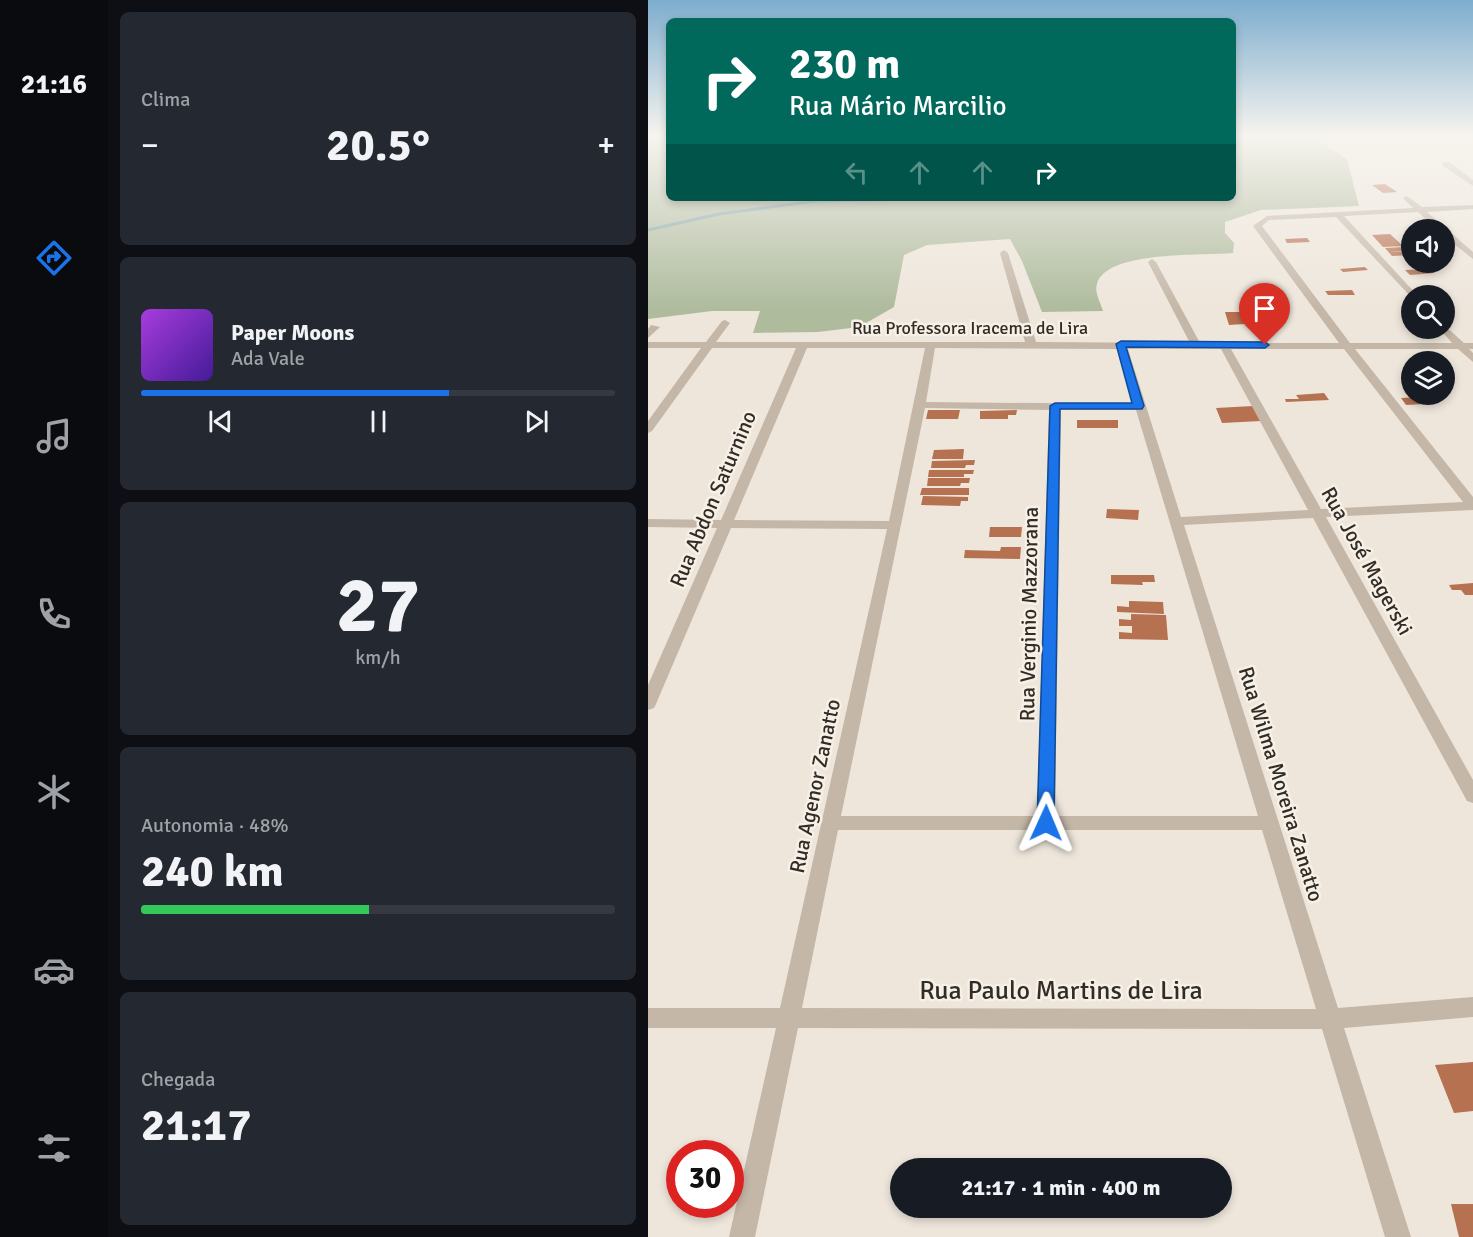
<!DOCTYPE html>
<html lang="pt">
<meta charset="utf-8">
<style>
body{margin:0;font-family:Signika,sans-serif;background:#242831;color:#f1f3f6;height:100vh;display:flex;flex-direction:column;font-size:22px;white-space:nowrap}
*{box-sizing:border-box;margin:0}
p{font-size:20px;color:#9ea1a6}
.icon{flex:none;width:33px;height:33px;fill:none;stroke:currentColor;stroke-width:2;stroke-linecap:round;stroke-linejoin:round}
.map{position:relative;flex:1;overflow:hidden}
.drawer{display:flex;flex-direction:column;gap:12px;padding:12px;background:#0d0f14;width:540px}
.drawer>*{flex:none}
.top-card{position:absolute;left:18px;top:18px;width:570px;height:183px;border-radius:9px;box-shadow:0 3px 9px #0003;background:#00695c;color:#fff;overflow:hidden}
.buttons{position:absolute;left:753px;top:219px;display:grid;gap:12px}
.buttons a{display:grid;place-items:center;width:54px;height:54px;border-radius:50%;background:#171b24;box-shadow:0 3px 9px #0003;font-size:30px}
.speed{position:absolute;left:18px;top:1140px;display:flex;gap:12px;font-size:30px;font-weight:700;text-align:center}
.speed>*{display:grid;place-content:center;width:78px;height:78px;border-radius:50%;background:#171b24;box-shadow:0 3px 9px #0003;line-height:1}
.speed .limit{border:9px solid #d22;background:#fff;color:#111}
.pin{position:absolute;display:grid;place-items:center;width:51px;height:51px;color:#fff;margin:-62px -26px;border-radius:50% 50% 50% 0;rotate:-45deg;box-shadow:0 0 6px #0007}
.pin .icon{rotate:45deg}
.me{position:absolute;width:66px;margin:-33px;rotate:1deg;stroke-linejoin:round;filter:drop-shadow(0 0 4px #0008)}
.turn{display:flex;align-items:center;gap:21px;height:126px;padding:0 24px;font-size:27px}
.turn .icon{width:78px;height:78px;stroke-width:2.5}
.turn b{display:block;font-size:42px;line-height:51px}
.lanes{display:flex;align-items:center;height:57px;padding:0 24px;background:#0003;justify-content:center;gap:30px;direction:ltr}
.lanes .off{opacity:.35}
.big{font-size:45px;font-weight:700;line-height:1.1}
.drawer .widget{flex:1;display:flex;flex-direction:column;justify-content:center;gap:9px;min-width:0;padding:0 21px;border-radius:9px;background:#242831}
.drawer .dial{align-items:center;gap:0}
.dial b{font-size:78px;line-height:1}
.song{display:flex;align-items:center;gap:18px}
.cover{width:72px;height:72px;border-radius:9px;background:linear-gradient(135deg,hsl(280 70% 55%),hsl(260 70% 35%))}
.played{height:6px;border-radius:3px;background:linear-gradient(90deg,#1a73e8 65%,#363941 65%)}
.keys{display:flex;justify-content:space-around;direction:ltr}
.heat{display:flex;justify-content:space-between;align-items:center;font-size:33px;direction:ltr}
.charge{height:9px;border-radius:4px;background:linear-gradient(90deg,#34c759 48%,#363941 0)}
.trip{position:absolute;left:242px;top:1158px;width:342px;height:60px;border-radius:30px;background:#171b24;box-shadow:0 3px 9px #0003;font-weight:700;line-height:60px;text-align:center}
main{display:flex;flex:1;min-height:0}
.dock{display:flex;flex-direction:column;width:108px;justify-content:space-around;align-items:center;background:#090b0e;color:#9ea1a6}
.dock .icon{width:42px;height:42px}
.dock .on{color:#1a73e8}
.dock b{font-size:27px;color:#f1f3f6}
.map>svg:first-child{display:block}
.green{fill:#aebb9d}
.lines{fill:none;stroke-linecap:round;stroke-linejoin:round}
.stream{stroke:#7da2a7;stroke-width:3}
.building{fill:#b67150}
.minor{fill:#c4b7a8;fill-rule:evenodd}
.route{fill:#1a73e8;stroke:#114b97;stroke-width:1.5}
.labels{text-anchor:middle;dominant-baseline:central;stroke-width:5;stroke-linejoin:round;paint-order:stroke}
.far-street-label{font-size:18px;fill:#322c27;stroke:#f6f0e6}
.street-label{font-size:21px;fill:#322c27;stroke:#f6f0e6}
.near-street-label{font-size:26px;fill:#322c27;stroke:#f6f0e6}
</style>
<main>
<nav class="dock">
<b>21:16</b>
<svg class="icon on" aria-label="directions" viewBox="0 0 24 24"><path d="M12 3l9 9-9 9-9-9zM9 14v-3h6M13 9l2 2-2 2"/></svg>
<svg class="icon" aria-label="music" viewBox="0 0 24 24"><path d="M9 18V5l10-2v13"/><circle cx="6" cy="18" r="3"/><circle cx="16" cy="16" r="3"/></svg>
<svg class="icon" aria-label="phone" viewBox="0 0 24 24"><path d="M5 4h4l2 5-3 2q2 4 5 5l2-3 5 2v4C11 20 4 13 5 4z"/></svg>
<svg class="icon" aria-label="climate" viewBox="0 0 24 24"><path d="M12 3v18M4 7l16 10M4 17L20 7"/></svg>
<svg class="icon" aria-label="car" viewBox="0 0 24 24"><path d="M5 17H2v-5l4-1 3-4h7l3 4 3 1v5h-3M9 17h6M6 11h13"/><circle cx="7" cy="17" r="2"/><circle cx="17" cy="17" r="2"/></svg>
<svg class="icon" aria-label="filters" viewBox="0 0 24 24"><path d="M4 7h16M4 17h16"/><circle cx="9" cy="7" r="2"/><circle cx="15" cy="17" r="2"/></svg>
</nav>
<section class="drawer">
<div class="widget"><p>Clima</p>
<div class="heat"><a>−</a><b class="big">20.5°</b><a>+</a></div>
</div>
<div class="widget">
<div class="song"><i class="cover"></i><div><b>Paper Moons</b><p>Ada Vale</p></div></div>
<div class="played"></div>
<div class="keys"><svg class="icon" aria-label="previous" viewBox="0 0 24 24"><path d="M18 5L8 12l10 7zM5 5v14"/></svg><svg class="icon" aria-label="pause" viewBox="0 0 24 24"><path d="M8 5v14M16 5v14"/></svg><svg class="icon" aria-label="next" viewBox="0 0 24 24"><path d="M6 5l10 7-10 7zM19 5v14"/></svg></div>
</div>
<div class="widget dial"><b>27</b><p>km/h</p></div>
<div class="widget"><p>Autonomia · 48%</p><b class="big">240 km</b><div class="charge"></div></div>
<div class="widget"><p>Chegada</p><b class="big">21:17</b></div>
</section>
<div class="map">
<svg width="825" height="1237" viewBox="0 0 825 1237">
<rect width="100%" height="100%" fill="#eee6db"/>
<!-- green -->
<path class="green" d="M585 137H665L699 159 711 206 613 210 577 222V233L586 243 585 253C555 256 458 250 449 284 446 292 453 304 455 311L394 312 374 261 362 239 279 245 256 255 246 307 211 327 170 332 105 333 112 311H64L0 319V140H21V198H585Z"/>
<g class="lines">
<!-- stream -->
<path class="stream" d="M0 230 71 214 168 201 308 198"/>
</g>
<!-- building -->
<g class="building">
<path d="M737 184 749 192 735 193 724 185Z"/>
<path d="M742 234 755 246 735 247 724 235Z"/>
<path d="M659 238 662 242 639 243 637 239Z"/>
<path d="M756 247 760 250 743 252 762 251 764 255 744 256 737 248Z"/>
<path d="M717 267 720 270 695 272 692 269Z"/>
<path d="M781 269 787 273 762 275 757 270Z"/>
<path d="M704 290 707 295H680L677 291Z"/>
<path d="M612 311H623L631 323 619 324Z"/>
<path d="M577 312H606L609 320H595L597 324 581 325Z"/>
<path d="M676 393 681 400 638 402 637 399H651L648 395Z"/>
<path d="M786 396 790 401H776L778 404 758 405 753 398Z"/>
<path d="M605 406 613 421 574 423 568 408Z"/>
<path d="M280 410H312L310 419H278Z"/>
<path d="M369 410 368 415H360V419H332V411Z"/>
<rect x="429" y="420" width="41" height="8"/>
<path d="M316 449 315 459H284L286 450Z"/>
<path d="M327 460 326 465H318L317 468H283L284 461Z"/>
<path d="M281 470H326L325 474H316V477H280Z"/>
<path d="M280 478H322L321 483H313L312 486H279Z"/>
<path d="M274 488H321V495H272Z"/>
<path d="M275 496 320 497V501H313L312 506 273 505Z"/>
<path d="M459 509 491 510 490 520 458 518Z"/>
<path d="M342 527H374L373 537H341Z"/>
<path d="M353 547H373L372 559 316 558 317 550 352 551Z"/>
<path d="M463 575H506L507 582H494L495 585 463 584Z"/>
<path d="M825 583V595H817L813 590H804L801 585Z"/>
<path d="M481 601 515 602 516 614 469 612V606L481 607Z"/>
<path d="M483 614 518 615 520 640 471 639V632L484 633V626H471V619L483 620Z"/>
<path d="M825 1062V1111L806 1113 787 1065Z"/>
<path d="M803 1204H825V1237H811Z"/>
</g>
<g class="lines">
<!-- minor -->
<g class="minor">
<path d="M795 162H801L825 180V186L795 166Z"/>
<path d="M759 196 774 207 825 205V209L779 212 825 252V259L796 236V230H790L770 212 696 216 770 296H764V298L688 217 621 220 614 226 702 343H804L791 328H796V325L816 343H825V349H821L825 353V362L810 349H707L825 497V510L678 517 825 780V803L819 801 665 518 536 525 690 1008 825 997V1017L696 1028 763 1237H737L674 1029 150 1028 107 1237H81L128 1028H0V1008H132L239 529 83 528 8 704 6 708 0 710V685L69 528 0 527V519L73 520 148 348H64L4 431 0 433V421L53 348H0V342H58L74 321 77 320 82 323 68 342H377L352 253 356 250 360 253 388 342 542 343 500 262 504 259 508 262 552 343H691L605 226 619 216 765 208 755 198ZM159 348H277L241 521 86 520ZM287 348 469 349 486 404 278 402ZM480 349H573L660 510 533 517ZM583 349H696L815 502 673 509ZM277 408 401 410 389 816H193ZM413 410H488L610 816H407ZM190 830H614L668 1009 154 1008Z"/>
<path d="M3 325 12 327 0 338V329Z"/>
</g>
</g>
<!-- sky -->
<linearGradient id="sky" x2="0" y2="1"><stop stop-color="#7dadce"/><stop offset="0.44" stop-color="#f7f4ef"/><stop offset="1" stop-color="#f7f4ef" stop-opacity="0"/></linearGradient>
<rect width="825" height="310" fill="url(#sky)"/>
<!-- route -->
<path class="route" d="M473 341 617 342 621 345 617 348 478 347 496 406 494 409H412L406 823 404 828 398 830 392 828 389 823 402 406 407 403H484L468 344Z"/>
<g class="labels">
<!-- far-street labels -->
<g class="far-street-label">
<text x="322" y="328">Rua Professora Iracema de Lira</text>
</g>
<!-- street labels -->
<g class="street-label">
<text transform="translate(65 499) rotate(-67)">Rua Abdon Saturnino</text>
<text transform="translate(719 561) rotate(61)">Rua José Magerski</text>
<text transform="translate(381 614) rotate(-89)">Rua Verginio Mazzorana</text>
<text transform="translate(633 784) rotate(73)">Rua Wilma Moreira Zanatto</text>
<text transform="translate(167 786) rotate(-78)">Rua Agenor Zanatto</text>
</g>
<!-- near-street labels -->
<g class="near-street-label">
<text x="413" y="991">Rua Paulo Martins de Lira</text>
</g>
</g>
</svg>
<div class="buttons">
<a><svg class="icon" aria-label="sound" viewBox="0 0 24 24"><path d="M4 9h4l5-4v14l-5-4H4zM17 9q2 3 0 6"/></svg></a>
<a><svg class="icon" aria-label="search" viewBox="0 0 24 24"><circle cx="10" cy="10" r="6"/><path d="M15 15l6 6"/></svg></a>
<a><svg class="icon" aria-label="layers" viewBox="0 0 24 24"><path d="M12 4l9 5-9 5-9-5zM3 14l9 5 9-5"/></svg></a>
</div>
<div class="speed"><div class="limit">30</div></div>
<div class="pin" style="left:617px;top:345px;background:#d93025"><svg class="icon" aria-label="arrive" viewBox="0 0 24 24"><path d="M6 21V4h12l-3 4 3 4H6"/></svg></div>
<svg class="me" style="left:398px;top:823px" viewBox="-20 -20 40 40"><path d="M0-17L14 15 0 8-14 15z" fill="#1a73e8" stroke="#fff" stroke-width="4"/></svg>
<div class="trip">21:17 · 1 min · 400 m</div>
<div class="top-card">
<div class="turn"><svg class="icon" aria-label="right" viewBox="0 0 24 24"><path d="M7 20v-9h11M14 6l5 5-5 5"/></svg><div><b>230 m</b>Rua Mário Marcilio</div></div>
<div class="lanes"><svg class="icon off" aria-label="left" viewBox="0 0 24 24"><path d="M17 20v-9H6M10 6l-5 5 5 5"/></svg><svg class="icon off" aria-label="ahead" viewBox="0 0 24 24"><path d="M12 20V5M6 11l6-6 6 6"/></svg><svg class="icon off" aria-label="ahead" viewBox="0 0 24 24"><path d="M12 20V5M6 11l6-6 6 6"/></svg><svg class="icon" aria-label="right" viewBox="0 0 24 24"><path d="M7 20v-9h11M14 6l5 5-5 5"/></svg></div>
</div>
</div>
</main>
